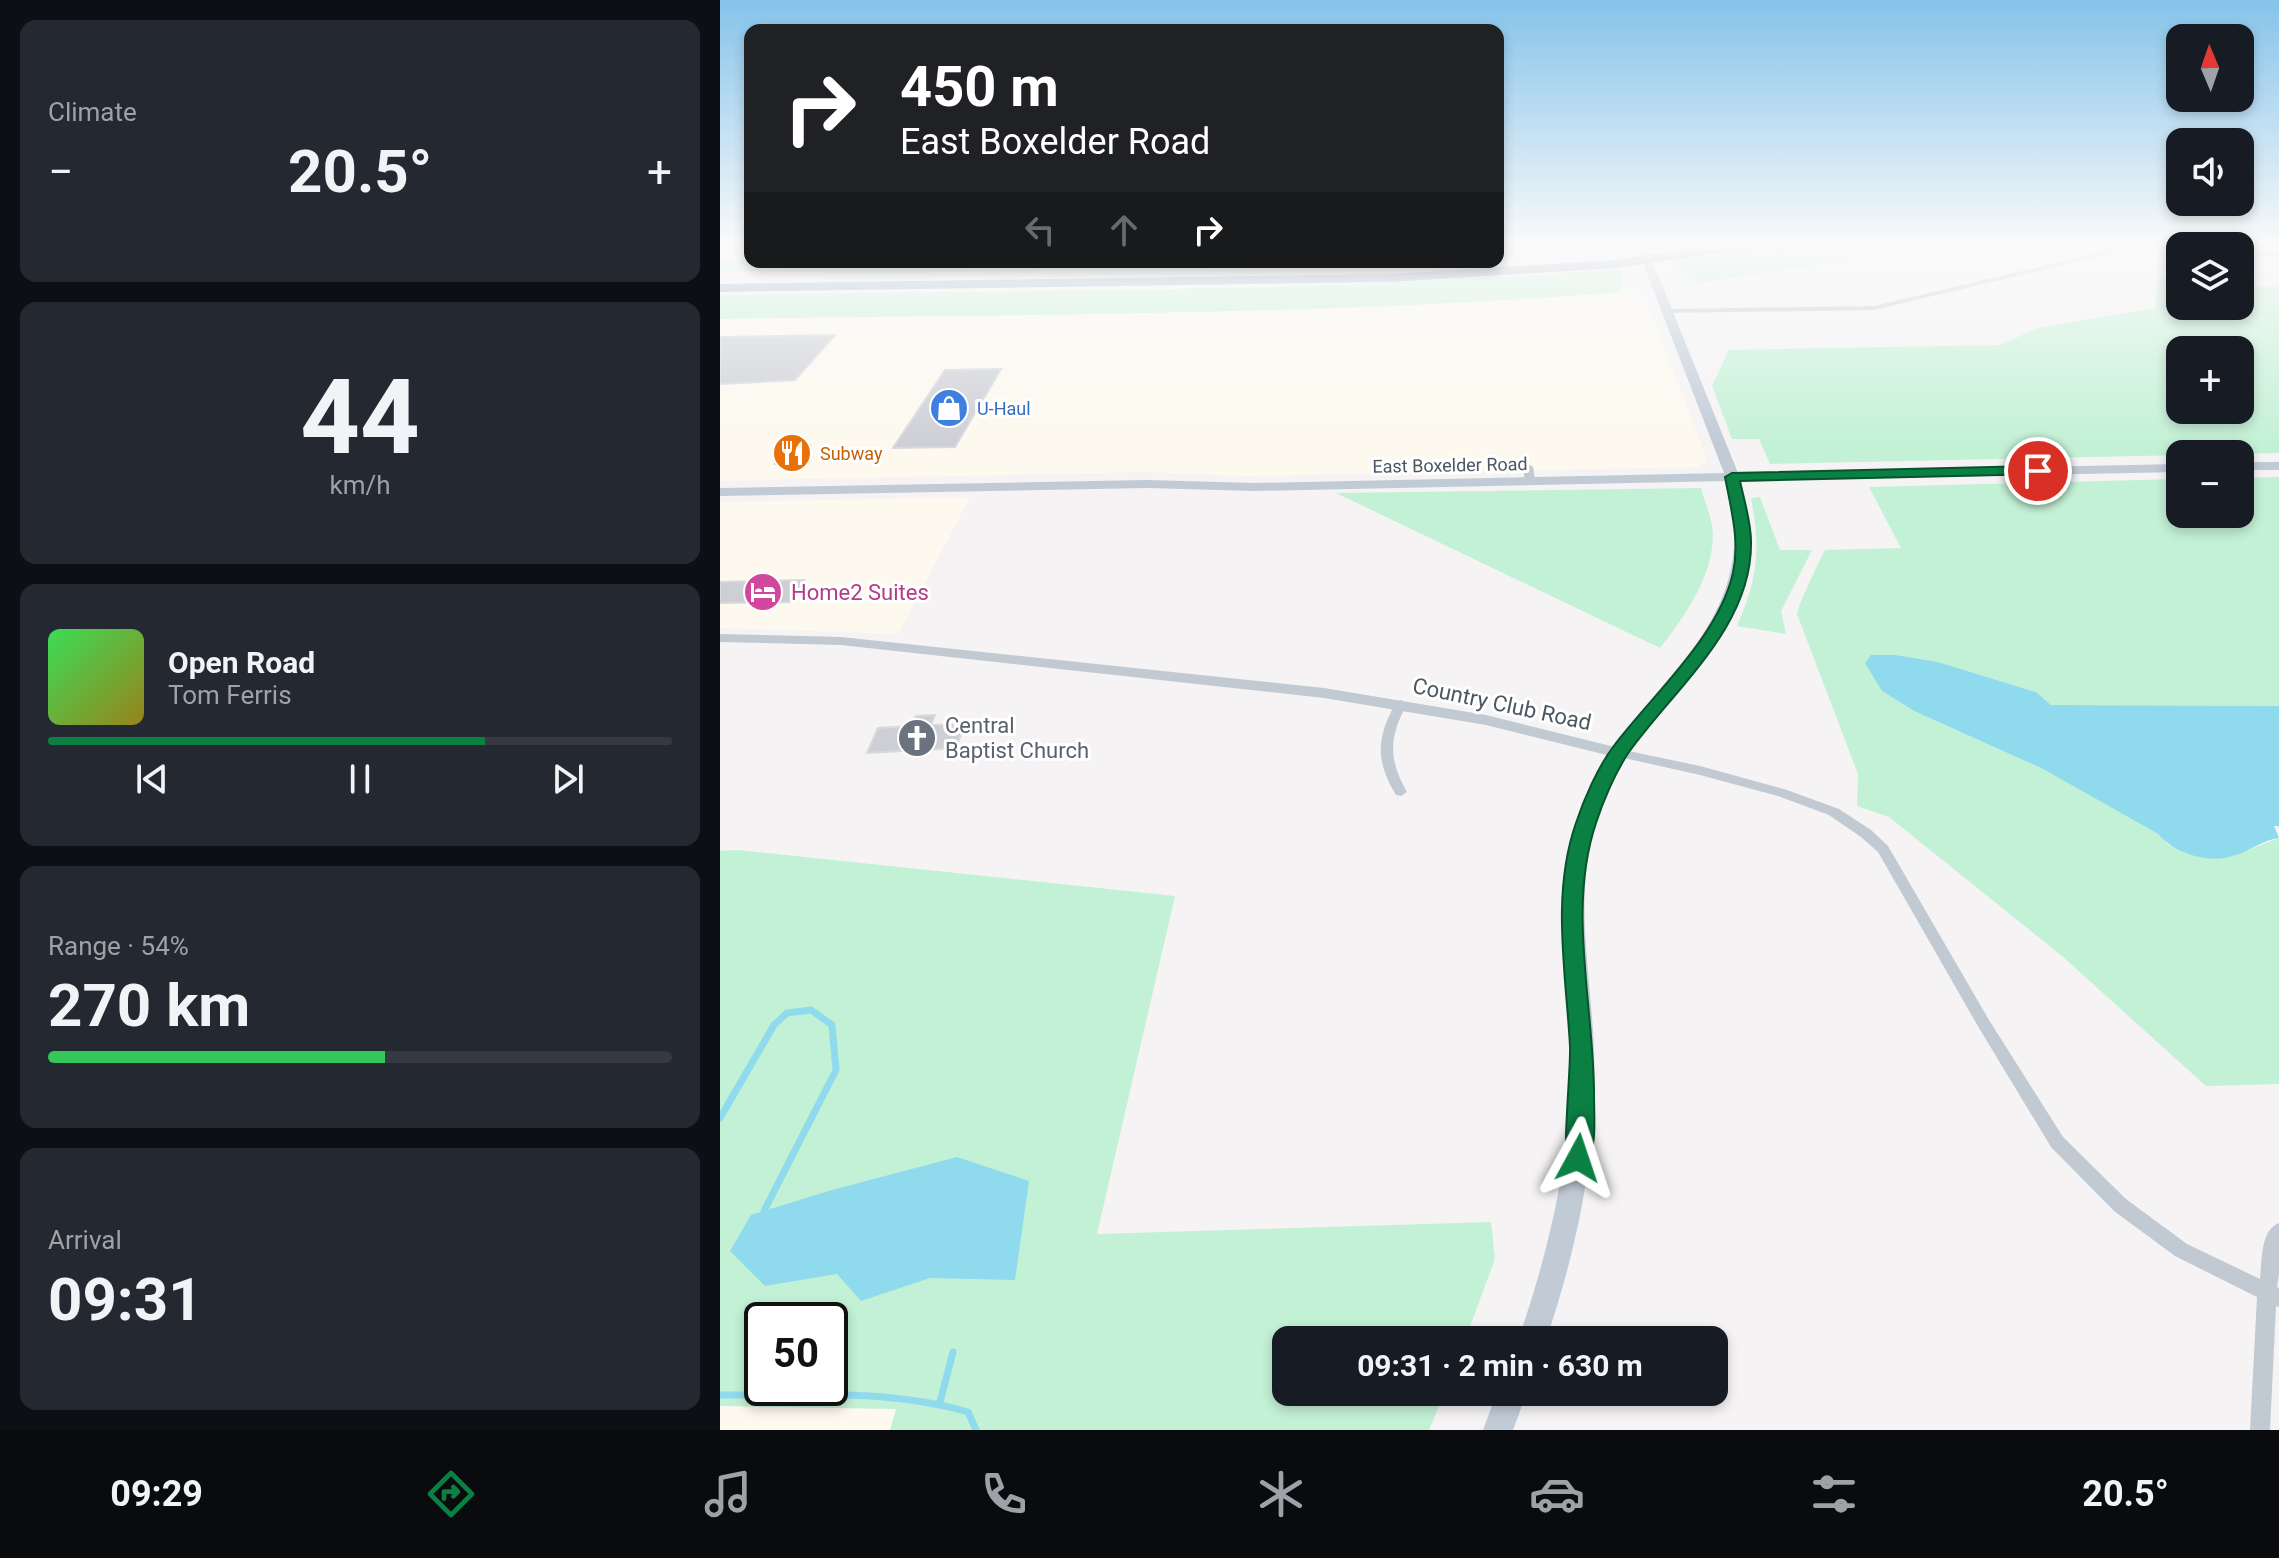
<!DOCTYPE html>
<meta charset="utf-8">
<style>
body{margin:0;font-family:Roboto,sans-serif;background:#242831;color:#f1f3f6;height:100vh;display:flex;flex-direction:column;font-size:30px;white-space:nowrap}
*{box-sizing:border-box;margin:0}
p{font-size:26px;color:#9ea1a6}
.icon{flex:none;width:44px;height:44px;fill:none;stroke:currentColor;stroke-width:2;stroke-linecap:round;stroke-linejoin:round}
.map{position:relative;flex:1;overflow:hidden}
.sheet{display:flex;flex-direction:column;gap:20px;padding:20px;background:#0d0f14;width:720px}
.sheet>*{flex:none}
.guide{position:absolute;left:24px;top:24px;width:760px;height:244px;border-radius:16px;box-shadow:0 4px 12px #0003;background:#202124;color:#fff;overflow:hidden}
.needle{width:52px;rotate:358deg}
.tools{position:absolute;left:1446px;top:24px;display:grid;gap:16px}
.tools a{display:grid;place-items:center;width:88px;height:88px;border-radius:16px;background:#171b24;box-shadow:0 4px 12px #0003;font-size:40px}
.speed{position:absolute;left:24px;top:1302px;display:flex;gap:16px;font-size:40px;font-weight:700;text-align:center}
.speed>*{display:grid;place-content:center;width:104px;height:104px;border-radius:50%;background:#171b24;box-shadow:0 4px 12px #0003;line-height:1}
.speed .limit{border:4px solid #111;border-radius:12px;background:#fff;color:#111}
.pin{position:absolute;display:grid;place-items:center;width:68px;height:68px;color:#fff;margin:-34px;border:4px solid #fff;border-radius:50%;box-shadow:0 2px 8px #0007}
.me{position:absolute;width:88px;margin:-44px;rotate:5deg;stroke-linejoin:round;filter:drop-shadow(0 0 6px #0008)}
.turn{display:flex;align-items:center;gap:28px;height:168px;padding:0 24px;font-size:36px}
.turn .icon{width:104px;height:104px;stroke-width:2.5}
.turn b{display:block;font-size:56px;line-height:68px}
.lanes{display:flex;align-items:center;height:76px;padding:0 24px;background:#0003;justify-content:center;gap:40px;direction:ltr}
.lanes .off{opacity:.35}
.big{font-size:60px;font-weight:700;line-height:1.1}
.sheet .tile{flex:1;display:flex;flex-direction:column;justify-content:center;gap:12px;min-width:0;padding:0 28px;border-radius:16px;background:#242831}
.sheet .dial{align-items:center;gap:0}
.dial b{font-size:104px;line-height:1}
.song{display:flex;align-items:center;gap:24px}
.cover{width:96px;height:96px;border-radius:12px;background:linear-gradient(135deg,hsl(130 70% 55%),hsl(50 70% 35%))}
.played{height:8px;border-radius:4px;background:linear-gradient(90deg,#0b8043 70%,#363941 70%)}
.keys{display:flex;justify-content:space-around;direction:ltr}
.heat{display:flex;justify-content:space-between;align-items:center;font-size:44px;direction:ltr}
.charge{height:12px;border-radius:6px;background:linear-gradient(90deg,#34c759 54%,#363941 0)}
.trip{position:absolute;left:552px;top:1326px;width:456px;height:80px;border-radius:16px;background:#171b24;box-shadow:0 4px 12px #0003;font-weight:700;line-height:80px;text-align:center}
.menu{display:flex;height:128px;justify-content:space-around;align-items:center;background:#090b0e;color:#9ea1a6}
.menu .icon{width:56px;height:56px}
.menu .active{color:#0b8043}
.menu b{font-size:36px;color:#f1f3f6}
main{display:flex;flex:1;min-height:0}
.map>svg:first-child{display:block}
.commercial{fill:#fdf9ef}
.green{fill:#c3f1d5;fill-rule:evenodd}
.water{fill:#90daee}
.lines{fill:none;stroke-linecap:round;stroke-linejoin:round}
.stream{stroke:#90daee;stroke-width:7}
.building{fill:#cdcfd5;stroke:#d7d9de;stroke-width:2}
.minor{fill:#c1cad2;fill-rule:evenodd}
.tertiary{fill:#c1cad2;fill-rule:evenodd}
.secondary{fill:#c1cbd6;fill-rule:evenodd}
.motorway{fill:#8ba5c1;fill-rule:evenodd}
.route{fill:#0b8043;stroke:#07532c;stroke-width:2}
.labels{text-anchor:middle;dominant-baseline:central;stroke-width:6;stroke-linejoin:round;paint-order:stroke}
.far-shop-label{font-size:18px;fill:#366cbe;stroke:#fff;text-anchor:start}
.far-food-label{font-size:18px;fill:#c56008;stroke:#fff;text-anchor:start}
.far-street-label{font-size:18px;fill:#4a5661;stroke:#fff}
.hotel-label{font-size:22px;fill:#b23c85;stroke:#fff;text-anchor:start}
.street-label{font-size:22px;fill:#4a5661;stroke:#fff}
.worship-label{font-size:22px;fill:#5b616d;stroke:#fff;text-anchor:start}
</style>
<main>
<section class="sheet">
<div class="tile"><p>Climate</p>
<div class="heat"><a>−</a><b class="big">20.5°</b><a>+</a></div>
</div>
<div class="tile dial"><b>44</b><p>km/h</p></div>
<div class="tile">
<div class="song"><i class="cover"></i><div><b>Open Road</b><p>Tom Ferris</p></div></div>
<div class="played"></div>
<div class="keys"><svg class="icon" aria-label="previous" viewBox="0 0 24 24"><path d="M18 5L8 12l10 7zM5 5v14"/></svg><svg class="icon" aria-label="pause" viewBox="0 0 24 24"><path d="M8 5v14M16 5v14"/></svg><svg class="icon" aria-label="next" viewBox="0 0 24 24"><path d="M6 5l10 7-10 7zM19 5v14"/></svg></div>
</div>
<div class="tile"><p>Range · 54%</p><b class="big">270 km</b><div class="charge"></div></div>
<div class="tile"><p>Arrival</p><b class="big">09:31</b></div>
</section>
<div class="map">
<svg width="1559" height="1430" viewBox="0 0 1559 1430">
<rect width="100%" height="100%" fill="#f5f3f3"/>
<!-- commercial -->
<g class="commercial">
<path d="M923 291 988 461 977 467 526 476 424 472 0 481V319L650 308Z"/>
<path d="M250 497 178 634 0 628V502Z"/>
<path d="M0 1406 177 1409 170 1430H0Z"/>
</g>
<!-- green -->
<g class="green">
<path d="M778 245H912L914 248 778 260Z"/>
<path d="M1072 245H1193L1100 264 976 284 953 261Z"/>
<path d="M30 260V262H756L640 267 159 273 0 271V261Z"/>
<path d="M901 268V292C601 316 300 314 0 319V295C300 289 602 294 901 268Z"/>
<path d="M1437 277 1460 279V306H1520V284L1559 287V453L1050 464 1039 439H1012L992 386 1009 350 1279 345 1318 328 1435 308ZM1460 350H1520V410H1460Z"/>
<path d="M1559 477V706L1331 705 1316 692 1218 662 1176 655H1151L1162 691 1194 711 1323 769 1438 834 1448 845 1511 857 1559 838V1084L1486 1086 1342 956 1169 817 1137 806 1138 774 1077 614C1078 605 1099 562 1105 550L1181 548 1149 487 1460 479V514H1520V478Z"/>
<path d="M981 488C985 502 993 521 993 536 992 578 965 616 940 648L616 493Z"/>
<path d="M1040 497 1060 550H1092L1061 611 1066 634 1017 626C1038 578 1041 549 1031 498Z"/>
<path d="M18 850 455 896 377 1234 771 1222 775 1259 745 1340H566V1392H725L709 1430H170L176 1409 0 1406V851ZM42 1320H110V1388H42Z"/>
</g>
<!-- water -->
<g class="water">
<path d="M1151 655H1176L1218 662 1316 692 1331 705 1559 706V826H1554L1559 838C1542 840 1529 852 1513 856 1488 864 1454 853 1438 834L1323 769 1194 711 1162 691 1145 663Z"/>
<path d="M237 1157 309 1181 295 1280 210 1278 141 1301 117 1274 45 1286 10 1251 31 1215 112 1190Z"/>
</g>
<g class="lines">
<!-- stream -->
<g class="stream">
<path d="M0 1118 54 1025 67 1013 91 1010 112 1025 116 1070 44 1211"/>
<path d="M0 1395C83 1395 167 1389 248 1412L256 1430"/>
<path d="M220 1402 233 1352"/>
</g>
</g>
<!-- building -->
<g class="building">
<path d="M115 335 75 380 0 384V337Z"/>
<path d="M281 369 235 447 173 448 225 370Z"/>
<path d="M75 445H90L73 464H55L67 447Z"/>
<path d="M84 580 70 602 0 603V582Z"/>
<path d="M215 715 211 725 245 724 236 748 147 753 158 728 192 726 196 716Z"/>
</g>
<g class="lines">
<!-- minor -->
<g class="minor">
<path d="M1479 245 1480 246H1460V248L1407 250 1154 310 948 313 944 311 948 309 1154 306 1407 246Z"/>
<path d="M1520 249 1559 254V258L1520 253Z"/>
<path d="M808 464 813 467 815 481 810 484 805 481 803 467Z"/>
<path d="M681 700 687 704C669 737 668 759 687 792L681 796 676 795C655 760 656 737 677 701Z"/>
<path d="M899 749 980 766 1067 790 1119 809 1151 830 1168 846 1269 1020 1343 1137 1406 1199 1467 1244 1540 1279C1542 1262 1540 1230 1559 1223V1273L1557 1287 1559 1288V1307L1556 1306 1550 1430H1530L1537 1297 1455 1256 1394 1211 1331 1147 1259 1028 1158 852 1141 837 1109 815 1058 796 980 775 895 756 893 753Z"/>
</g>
<!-- tertiary -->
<path class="tertiary" d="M0 634 121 637 604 688 766 715 899 748 907 753 899 758 766 725 604 698 121 645 0 642Z"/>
<!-- secondary -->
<g class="secondary">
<path d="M916 245H926L1018 473 1460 464V472L1020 481C1068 639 917 689 876 821 853 896 871 973 874 1049 878 1149 858 1246 826 1340H798C831 1246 853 1149 850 1049 848 973 831 895 856 821 900 689 1051 637 1006 481L534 491 427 488 0 496V488L427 480 534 483 1004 473Z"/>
<rect x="1520" y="462" width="39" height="8"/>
<path d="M777 1392H807L793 1430H763Z"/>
</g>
<!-- motorway -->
<path class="motorway" d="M1002 245H1034L1027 249 895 268 671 282 0 292V284L671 274 895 260Z"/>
</g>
<!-- sky -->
<linearGradient id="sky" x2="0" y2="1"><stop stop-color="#85c3ea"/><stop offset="0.55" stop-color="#fafafa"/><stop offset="1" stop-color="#fafafa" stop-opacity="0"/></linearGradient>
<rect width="1559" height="445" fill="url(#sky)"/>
<!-- route -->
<path class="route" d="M1318 466 1325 471 1323 474 1020 481C1024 500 1031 522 1031 541 1033 626 955 688 909 752 896 771 883 801 876 823 847 909 874 1006 874 1094 874 1118 877 1144 867 1166L858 1170 848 1166C842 1153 851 1069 850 1046 846 973 831 894 856 823 864 799 878 767 893 747 932 695 998 638 1013 573 1020 541 1011 509 1005 477L1012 473Z"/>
<!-- icons -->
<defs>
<symbol id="shop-disc" viewBox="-11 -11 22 22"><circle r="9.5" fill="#3f7fe0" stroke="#fff"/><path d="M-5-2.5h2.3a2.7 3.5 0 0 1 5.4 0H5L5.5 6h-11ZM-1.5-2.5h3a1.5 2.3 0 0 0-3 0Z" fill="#fff"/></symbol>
<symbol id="restaurant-disc" viewBox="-11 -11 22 22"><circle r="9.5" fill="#e8710a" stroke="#fff"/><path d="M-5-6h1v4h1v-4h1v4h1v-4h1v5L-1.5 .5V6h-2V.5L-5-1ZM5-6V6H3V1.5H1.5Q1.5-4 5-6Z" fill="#fff"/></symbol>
<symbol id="hotel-disc" viewBox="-11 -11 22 22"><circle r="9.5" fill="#d1479c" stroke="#fff"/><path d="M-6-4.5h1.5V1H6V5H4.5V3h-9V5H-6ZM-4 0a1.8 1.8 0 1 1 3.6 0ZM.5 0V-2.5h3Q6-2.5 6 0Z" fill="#fff"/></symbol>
<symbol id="church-disc" viewBox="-11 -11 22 22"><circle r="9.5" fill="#6b7280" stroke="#fff"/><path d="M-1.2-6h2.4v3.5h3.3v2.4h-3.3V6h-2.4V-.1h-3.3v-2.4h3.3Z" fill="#fff"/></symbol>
</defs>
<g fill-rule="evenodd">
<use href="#shop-disc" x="207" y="386" width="44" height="44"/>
<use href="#restaurant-disc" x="50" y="431" width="44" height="44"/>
<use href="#hotel-disc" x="21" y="570" width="44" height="44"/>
<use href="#church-disc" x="175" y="716" width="44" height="44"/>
</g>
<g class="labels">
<!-- far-shop labels -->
<g class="far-shop-label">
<text x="257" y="408">U-Haul</text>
</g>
<!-- far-food labels -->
<g class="far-food-label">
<text x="100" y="453">Subway</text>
</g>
<!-- far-street labels -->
<g class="far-street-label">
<text transform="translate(730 465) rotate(-1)">East Boxelder Road</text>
</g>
<!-- hotel labels -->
<g class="hotel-label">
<text x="71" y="592">Home2 Suites</text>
</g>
<!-- street labels -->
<g class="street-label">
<text transform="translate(782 704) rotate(12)">Country Club Road</text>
</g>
<!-- worship labels -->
<g class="worship-label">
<text x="225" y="725">Central<tspan x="225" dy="25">Baptist Church</tspan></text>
</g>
</g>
</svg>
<div class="tools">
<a><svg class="needle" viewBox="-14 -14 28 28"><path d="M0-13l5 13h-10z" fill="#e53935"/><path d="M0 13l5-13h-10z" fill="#9ea1a6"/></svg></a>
<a><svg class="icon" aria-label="sound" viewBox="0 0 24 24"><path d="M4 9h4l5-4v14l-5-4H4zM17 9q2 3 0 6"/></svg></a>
<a><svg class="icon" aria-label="layers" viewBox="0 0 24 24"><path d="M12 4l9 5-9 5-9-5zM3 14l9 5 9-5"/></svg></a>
<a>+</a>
<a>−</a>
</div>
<div class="speed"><div class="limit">50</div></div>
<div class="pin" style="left:1318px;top:471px;background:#d93025"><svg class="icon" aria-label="arrive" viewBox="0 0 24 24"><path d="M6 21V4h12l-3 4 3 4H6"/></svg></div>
<svg class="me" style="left:858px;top:1158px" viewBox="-20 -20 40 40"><path d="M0-17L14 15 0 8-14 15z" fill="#0b8043" stroke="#fff" stroke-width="4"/></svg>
<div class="trip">09:31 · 2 min · 630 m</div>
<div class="guide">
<div class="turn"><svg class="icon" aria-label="right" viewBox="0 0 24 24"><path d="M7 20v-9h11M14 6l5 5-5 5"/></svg><div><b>450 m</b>East Boxelder Road</div></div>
<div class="lanes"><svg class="icon off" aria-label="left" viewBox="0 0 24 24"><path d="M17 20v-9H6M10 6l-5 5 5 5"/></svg><svg class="icon off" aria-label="ahead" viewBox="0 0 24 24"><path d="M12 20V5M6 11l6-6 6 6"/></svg><svg class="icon" aria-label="right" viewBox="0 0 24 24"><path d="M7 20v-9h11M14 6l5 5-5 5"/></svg></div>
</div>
</div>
</main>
<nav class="menu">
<b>09:29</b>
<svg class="icon active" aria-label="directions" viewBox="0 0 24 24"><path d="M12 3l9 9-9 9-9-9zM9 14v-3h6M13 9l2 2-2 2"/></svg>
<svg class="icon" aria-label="music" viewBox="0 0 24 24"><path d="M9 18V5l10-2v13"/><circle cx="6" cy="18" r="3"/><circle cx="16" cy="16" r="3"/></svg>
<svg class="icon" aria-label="phone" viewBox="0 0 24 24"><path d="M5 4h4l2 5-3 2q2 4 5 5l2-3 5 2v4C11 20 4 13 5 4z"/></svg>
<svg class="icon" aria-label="climate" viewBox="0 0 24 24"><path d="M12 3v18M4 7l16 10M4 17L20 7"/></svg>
<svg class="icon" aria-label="car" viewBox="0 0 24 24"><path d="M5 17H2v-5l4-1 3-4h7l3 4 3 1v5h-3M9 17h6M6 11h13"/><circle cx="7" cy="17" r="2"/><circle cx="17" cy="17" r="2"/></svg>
<svg class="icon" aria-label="filters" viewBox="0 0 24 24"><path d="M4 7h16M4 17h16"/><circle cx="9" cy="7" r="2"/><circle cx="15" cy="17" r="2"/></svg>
<b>20.5°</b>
</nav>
